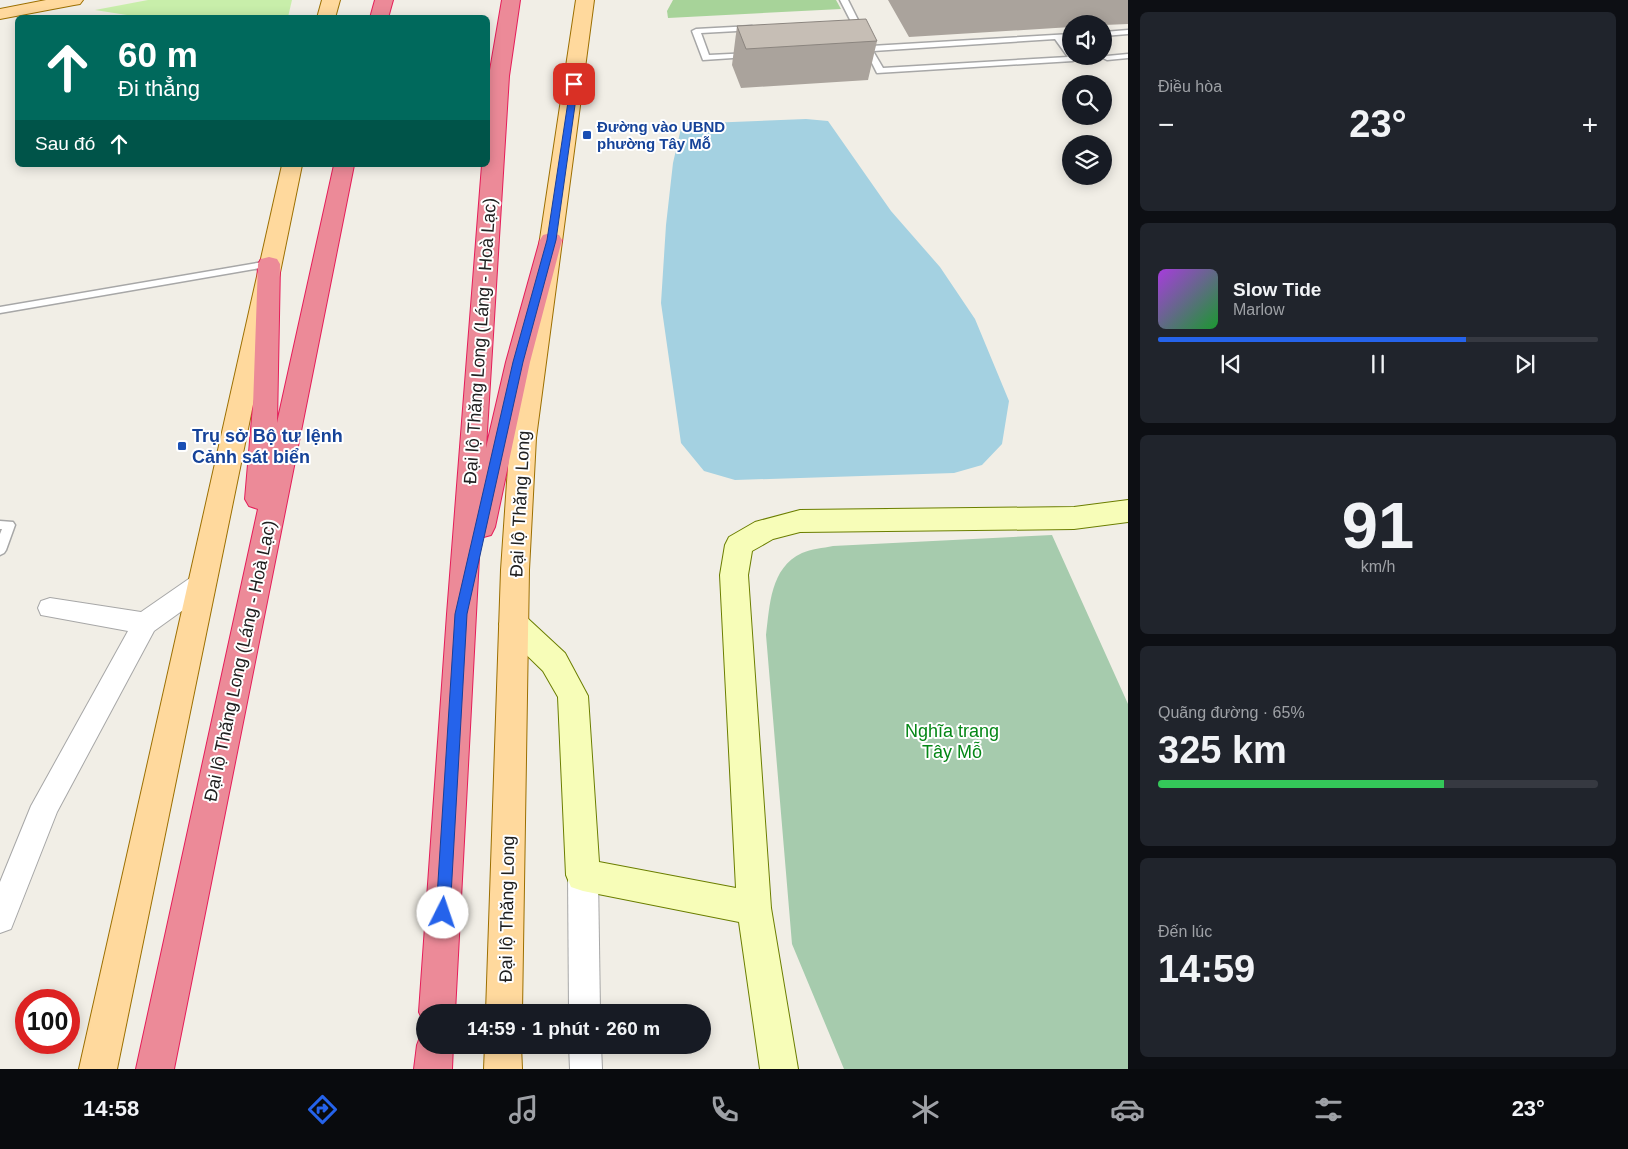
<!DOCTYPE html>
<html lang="vi">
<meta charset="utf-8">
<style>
body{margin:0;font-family:Helvetica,sans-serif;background:#20242c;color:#f1f3f6;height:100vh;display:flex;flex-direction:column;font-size:19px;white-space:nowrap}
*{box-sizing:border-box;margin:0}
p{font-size:16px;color:#9ea1a6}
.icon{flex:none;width:28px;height:28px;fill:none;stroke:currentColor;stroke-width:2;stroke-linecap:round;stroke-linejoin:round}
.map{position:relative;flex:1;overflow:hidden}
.drawer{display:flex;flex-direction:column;gap:12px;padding:12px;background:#0d0f14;width:500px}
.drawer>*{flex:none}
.guide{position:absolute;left:15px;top:15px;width:475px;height:152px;border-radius:8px;box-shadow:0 2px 12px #0003;background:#00695c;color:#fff;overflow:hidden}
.fabs{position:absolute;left:1062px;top:15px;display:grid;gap:10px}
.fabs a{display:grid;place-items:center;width:50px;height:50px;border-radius:50%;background:#171b24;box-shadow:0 2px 12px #0003;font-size:25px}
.speed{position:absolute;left:15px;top:989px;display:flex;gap:10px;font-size:25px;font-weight:700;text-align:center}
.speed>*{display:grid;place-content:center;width:65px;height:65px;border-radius:50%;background:#171b24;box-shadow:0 2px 12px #0003;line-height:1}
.speed .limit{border:8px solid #d22;background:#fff;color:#111}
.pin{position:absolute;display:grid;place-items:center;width:42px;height:42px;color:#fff;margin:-21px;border-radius:10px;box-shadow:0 2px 8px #0006}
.me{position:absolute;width:55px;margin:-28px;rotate:4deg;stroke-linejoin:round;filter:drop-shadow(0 0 4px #0008)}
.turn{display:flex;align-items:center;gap:18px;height:105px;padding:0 20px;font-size:22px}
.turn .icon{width:65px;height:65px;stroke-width:2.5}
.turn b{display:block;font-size:35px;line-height:42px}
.then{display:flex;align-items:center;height:48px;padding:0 20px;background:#0003;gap:10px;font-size:19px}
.big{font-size:38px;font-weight:800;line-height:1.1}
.drawer .widget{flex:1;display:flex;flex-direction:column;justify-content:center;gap:8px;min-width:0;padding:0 18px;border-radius:8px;background:#20242c}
.drawer .dial{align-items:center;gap:0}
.dial b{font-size:65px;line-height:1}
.song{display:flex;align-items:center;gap:15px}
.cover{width:60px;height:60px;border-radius:8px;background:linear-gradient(135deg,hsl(280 70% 55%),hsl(130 70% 35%))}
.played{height:5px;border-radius:2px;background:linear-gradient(90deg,#2563eb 70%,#363941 70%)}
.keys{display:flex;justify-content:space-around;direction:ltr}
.heat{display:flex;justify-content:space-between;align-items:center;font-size:28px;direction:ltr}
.charge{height:8px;border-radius:4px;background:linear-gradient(90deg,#34c759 65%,#363941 0)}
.trip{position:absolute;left:416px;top:1004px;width:295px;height:50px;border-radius:25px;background:#171b24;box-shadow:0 2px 12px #0003;font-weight:800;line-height:50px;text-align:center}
.tabs{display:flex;height:80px;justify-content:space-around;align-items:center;background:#090b0e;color:#9ea1a6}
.tabs .icon{width:35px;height:35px}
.tabs .selected{color:#2563eb}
.tabs b{font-size:22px;color:#f1f3f6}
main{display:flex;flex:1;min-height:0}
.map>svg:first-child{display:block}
.grass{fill:#c8eeaa}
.forest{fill:#a7d399}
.cemetery{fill:#a6cbad}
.water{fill:#a4d1e1}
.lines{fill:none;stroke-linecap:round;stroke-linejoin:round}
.lane-casing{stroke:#a7a7a7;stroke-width:3}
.street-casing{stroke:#a7a7a7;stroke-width:2}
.secondary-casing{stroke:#6b7e00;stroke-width:2}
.primary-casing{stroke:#9c6f00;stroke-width:2}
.highway-casing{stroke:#e51d59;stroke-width:2}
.lane{fill:#fff;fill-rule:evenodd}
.street{fill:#fff;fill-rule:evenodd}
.secondary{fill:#f7fdb8;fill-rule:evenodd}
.primary{fill:#ffd99d;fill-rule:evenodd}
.highway{fill:#ec8a98;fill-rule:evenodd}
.wall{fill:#aaa39c}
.building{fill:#c6beb5;stroke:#8b857f}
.route{fill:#2563eb;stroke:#184099}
.transit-dot{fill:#1a4fb4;stroke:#fff;stroke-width:2}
.labels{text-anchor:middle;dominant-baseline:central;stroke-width:4;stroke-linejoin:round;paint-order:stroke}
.far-transit-label{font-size:15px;font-weight:bold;fill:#164399;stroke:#fff;text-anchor:start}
.street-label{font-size:18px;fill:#202020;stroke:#fff}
.transit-label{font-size:18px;font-weight:bold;fill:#164399;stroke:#fff;text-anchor:start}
.park-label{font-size:18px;fill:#058716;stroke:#fff}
</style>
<main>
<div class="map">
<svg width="1128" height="1069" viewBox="0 0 1128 1069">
<rect width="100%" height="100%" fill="#f1eee6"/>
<!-- grass -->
<path class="grass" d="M148 0H292L288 17 146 18 95 10Z"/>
<!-- forest -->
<path class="forest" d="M673 0H836L841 9 668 18 667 11Z"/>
<!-- cemetery -->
<path class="cemetery" d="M1052 535 1128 704V1069H844L792 944 766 635C770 605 770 568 802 553 811 549 823 548 833 546Z"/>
<!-- water -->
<path class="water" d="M806 119 828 121 891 211 940 267 975 319 1009 401 1002 444 982 465 954 473 735 480 704 471 681 443 661 303 666 225 673 163 682 124Z"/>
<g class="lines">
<defs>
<g id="lane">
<path d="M840 0H848L871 46 1071 34V38L1062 39 1071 51V56H1075L1077 59 1073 61 877 73 866 51 857 49 864 47ZM1055 39 1068 57 883 68 873 51Z"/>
<path d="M752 26 756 28 755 30 701 33 709 55 751 53V57H748L703 60 692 31 696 29Z"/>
<path d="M1128 30V34L1104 36V32Z"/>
<path d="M1128 54V58L1107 60 1103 58 1107 56Z"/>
<path d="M269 261 274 264 272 266 0 313V307Z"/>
<path d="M0 521 13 522 15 525 6 550 4 553 0 555V534L2 529H0Z"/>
</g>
<g id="street">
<path d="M202 573 211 576 214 583 211 590 154 631 57 812 11 929 0 933V882L31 806 128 631 41 615 38 608 41 601 50 598 141 612 193 576Z"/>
<path d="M583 861 593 865 598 875 600 1012H569L568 875 573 865Z"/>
<path d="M569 1045H601L602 1069H570Z"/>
</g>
<path id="secondary" d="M1128 500V522L1074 529 800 532 773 539 752 551 748 575 771 908 798 1069H760L739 922 583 891 571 887 566 875 558 697 543 671 504 633 499 624 504 615 514 612 524 615 565 653 588 696 599 862 736 888 720 575 725 545 729 537 755 522 800 510 1074 507Z"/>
<g id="primary">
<path d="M46 0H83L80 4 74 5 0 19V9Z"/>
<path d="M322 0H340L335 18H317Z"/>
<path d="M576 0H594L536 438 529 570 522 1012H486L501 570 510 438Z"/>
<path d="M282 165H302L117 1069H79Z"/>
<path d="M485 1045H521L522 1069H484Z"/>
</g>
<g id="highway">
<path d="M375 0H393L388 18H370Z"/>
<path d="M502 0H520L509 76 486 448 506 362 540 240 543 235 551 233 559 235 562 240 530 362 495 527 491 535 480 538 455 1012H425V1025L419 1012 447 614 482 165H488L489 76Z"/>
<path d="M334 165H354L174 1069H136L258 509 249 506 245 499 253 406 258 264 261 259 269 257 277 259 280 264 277 423Z"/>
<path d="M425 1031V1045H453L452 1069H414L417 1045 422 1032Z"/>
</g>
</defs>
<!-- lane casing -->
<use href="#lane" class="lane-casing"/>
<!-- street casing -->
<use href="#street" class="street-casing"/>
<!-- secondary casing -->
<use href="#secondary" class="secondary-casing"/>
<!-- primary casing -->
<use href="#primary" class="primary-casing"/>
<!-- highway casing -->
<use href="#highway" class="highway-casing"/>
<!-- lane -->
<use href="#lane" class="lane"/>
<!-- street -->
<use href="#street" class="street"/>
<!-- secondary -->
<use href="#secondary" class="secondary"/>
<!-- primary -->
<use href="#primary" class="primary"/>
<!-- highway -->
<use href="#highway" class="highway"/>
</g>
<!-- wall -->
<g class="wall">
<path d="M888 0H1128V24L1104 25V24H1071V27L909 37Z"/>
<path d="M737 26 877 41 868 80 741 88 732 65Z"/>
</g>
<!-- building -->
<path class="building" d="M866 19 877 41 746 49 737 26Z"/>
<!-- route -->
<path class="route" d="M571 82 578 84 556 240 523 362 467 614 450 913 448 918 443 920 438 918 436 913 455 614 513 362 547 240Z"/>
<!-- markers -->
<g class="transit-dot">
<rect x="582" y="130" width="10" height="10" rx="2.5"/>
<rect x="177" y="441" width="10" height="10" rx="2.5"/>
</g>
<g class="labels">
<!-- far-transit labels -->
<g class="far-transit-label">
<text x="597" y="126">Đường vào UBND<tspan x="597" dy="17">phường Tây Mỗ</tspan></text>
</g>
<!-- street labels -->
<g class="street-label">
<text transform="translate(480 341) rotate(-86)">Đại lộ Thăng Long (Láng - Hoà Lạc)</text>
<text transform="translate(520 504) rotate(-87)">Đại lộ Thăng Long</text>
<text transform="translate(240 661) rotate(-78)">Đại lộ Thăng Long (Láng - Hoà Lạc)</text>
<text transform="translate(507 909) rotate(-89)">Đại lộ Thăng Long</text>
</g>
<!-- transit labels -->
<g class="transit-label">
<text x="192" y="436">Trụ sở Bộ tư lệnh<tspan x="192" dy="21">Cảnh sát biển</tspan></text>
</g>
<!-- park labels -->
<g class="park-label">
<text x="952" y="731">Nghĩa trang<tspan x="952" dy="21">Tây Mỗ</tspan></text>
</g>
</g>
</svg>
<div class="fabs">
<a><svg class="icon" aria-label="sound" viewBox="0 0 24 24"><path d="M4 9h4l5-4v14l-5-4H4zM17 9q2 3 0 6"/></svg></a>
<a><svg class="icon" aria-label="search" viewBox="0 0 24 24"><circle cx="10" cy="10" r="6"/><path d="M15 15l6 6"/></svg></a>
<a><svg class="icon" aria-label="layers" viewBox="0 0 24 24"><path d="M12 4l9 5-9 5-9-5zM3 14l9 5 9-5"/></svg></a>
</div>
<div class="speed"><div class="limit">100</div></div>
<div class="pin" style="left:574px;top:84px;background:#d93025"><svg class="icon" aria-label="arrive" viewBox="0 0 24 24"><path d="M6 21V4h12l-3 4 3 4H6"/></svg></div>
<svg class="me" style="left:443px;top:913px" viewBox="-20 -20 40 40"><circle r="19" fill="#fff"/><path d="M0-13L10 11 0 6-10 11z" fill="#2563eb"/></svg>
<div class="trip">14:59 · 1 phút · 260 m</div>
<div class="guide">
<div class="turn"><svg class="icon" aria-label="ahead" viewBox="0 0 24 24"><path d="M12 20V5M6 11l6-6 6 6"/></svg><div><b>60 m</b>Đi thẳng</div></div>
<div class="then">Sau đó<svg class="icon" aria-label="ahead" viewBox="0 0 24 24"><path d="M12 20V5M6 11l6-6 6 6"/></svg></div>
</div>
</div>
<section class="drawer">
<div class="widget"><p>Điều hòa</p>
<div class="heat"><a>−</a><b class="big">23°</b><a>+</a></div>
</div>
<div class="widget">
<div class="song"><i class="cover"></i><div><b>Slow Tide</b><p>Marlow</p></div></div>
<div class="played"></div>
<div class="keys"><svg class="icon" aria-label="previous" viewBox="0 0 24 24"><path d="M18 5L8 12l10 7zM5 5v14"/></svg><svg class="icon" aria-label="pause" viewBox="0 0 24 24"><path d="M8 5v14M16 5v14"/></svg><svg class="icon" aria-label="next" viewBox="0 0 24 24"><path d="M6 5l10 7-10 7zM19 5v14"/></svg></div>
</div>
<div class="widget dial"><b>91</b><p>km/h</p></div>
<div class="widget"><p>Quãng đường · 65%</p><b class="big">325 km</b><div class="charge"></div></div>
<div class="widget"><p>Đến lúc</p><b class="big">14:59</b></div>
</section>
</main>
<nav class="tabs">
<b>14:58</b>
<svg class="icon selected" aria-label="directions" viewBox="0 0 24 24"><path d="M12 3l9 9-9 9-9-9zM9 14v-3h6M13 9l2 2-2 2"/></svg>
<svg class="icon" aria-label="music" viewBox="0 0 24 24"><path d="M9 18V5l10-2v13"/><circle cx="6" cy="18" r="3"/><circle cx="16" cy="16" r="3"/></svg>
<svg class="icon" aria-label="phone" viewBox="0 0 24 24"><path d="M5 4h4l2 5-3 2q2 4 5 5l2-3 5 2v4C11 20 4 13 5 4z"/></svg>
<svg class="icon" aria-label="climate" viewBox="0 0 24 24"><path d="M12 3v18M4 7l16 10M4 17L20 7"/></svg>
<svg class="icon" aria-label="car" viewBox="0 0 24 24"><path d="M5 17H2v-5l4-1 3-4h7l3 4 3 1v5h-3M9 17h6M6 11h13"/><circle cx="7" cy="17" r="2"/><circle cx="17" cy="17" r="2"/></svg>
<svg class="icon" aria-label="filters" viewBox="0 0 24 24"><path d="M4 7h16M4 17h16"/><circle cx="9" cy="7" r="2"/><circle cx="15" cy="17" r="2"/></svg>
<b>23°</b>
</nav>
